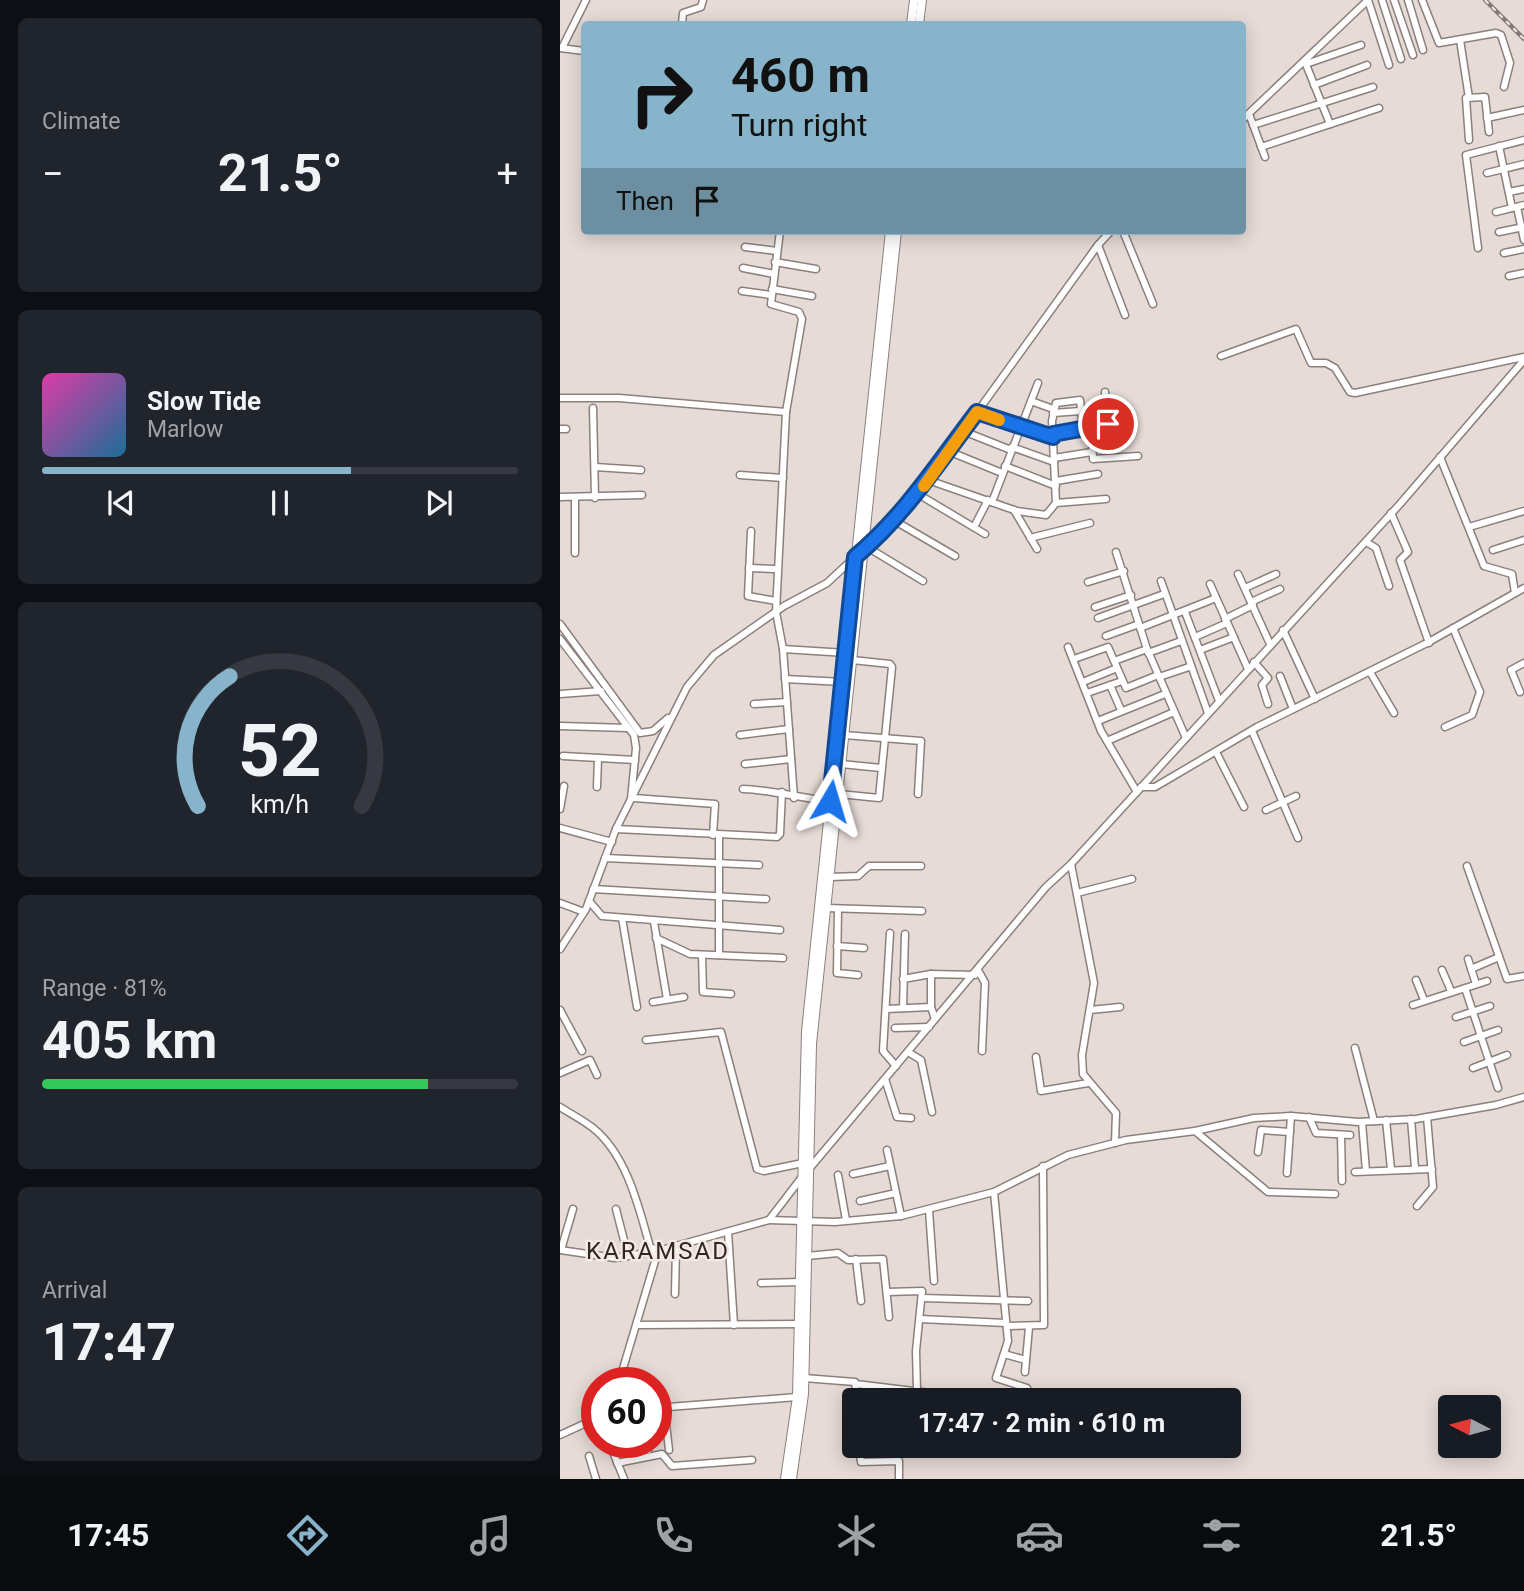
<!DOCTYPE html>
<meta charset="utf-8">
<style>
body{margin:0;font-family:Roboto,sans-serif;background:#20242c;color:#f1f3f6;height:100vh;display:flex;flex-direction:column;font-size:26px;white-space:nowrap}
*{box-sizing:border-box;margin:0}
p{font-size:23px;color:#9ea1a6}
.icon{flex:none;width:38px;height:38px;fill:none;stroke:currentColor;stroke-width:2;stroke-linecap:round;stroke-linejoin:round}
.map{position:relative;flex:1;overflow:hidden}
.details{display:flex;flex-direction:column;gap:18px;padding:18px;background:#0d0f14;width:560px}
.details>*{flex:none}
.hud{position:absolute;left:21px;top:21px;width:665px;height:214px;border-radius:7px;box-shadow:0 4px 18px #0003;background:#87b4ca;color:#111;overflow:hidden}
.needle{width:46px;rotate:276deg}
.fabs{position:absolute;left:878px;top:1395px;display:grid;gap:14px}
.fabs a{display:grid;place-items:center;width:63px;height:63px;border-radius:7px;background:#171b24;box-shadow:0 4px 18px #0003;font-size:35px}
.speed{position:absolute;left:21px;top:1367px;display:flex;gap:14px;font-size:35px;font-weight:700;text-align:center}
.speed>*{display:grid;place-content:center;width:91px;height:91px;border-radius:50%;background:#171b24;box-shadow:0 4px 18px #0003;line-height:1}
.speed .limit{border:10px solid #d22;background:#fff;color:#111}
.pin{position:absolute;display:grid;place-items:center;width:60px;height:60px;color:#fff;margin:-30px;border:4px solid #fff;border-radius:50%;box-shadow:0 2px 7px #0007}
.me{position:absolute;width:77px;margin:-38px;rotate:7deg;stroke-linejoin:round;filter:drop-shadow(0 0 5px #0008)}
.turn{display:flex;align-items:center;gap:24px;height:147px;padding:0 35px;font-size:32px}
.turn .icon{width:91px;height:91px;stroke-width:2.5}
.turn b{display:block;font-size:49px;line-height:60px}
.then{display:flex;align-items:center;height:66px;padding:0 35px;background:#0003;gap:14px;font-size:26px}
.big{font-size:52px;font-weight:700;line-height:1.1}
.details .tile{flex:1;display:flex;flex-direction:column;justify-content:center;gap:10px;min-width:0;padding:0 24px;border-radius:10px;background:#20242c}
.details .dial{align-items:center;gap:0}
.dial svg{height:182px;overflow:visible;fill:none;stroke:#363941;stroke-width:7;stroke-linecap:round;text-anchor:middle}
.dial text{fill:#f1f3f6;stroke:none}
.song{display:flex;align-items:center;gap:21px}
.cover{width:84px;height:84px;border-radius:10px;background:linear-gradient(135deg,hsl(320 70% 55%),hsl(200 70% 35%))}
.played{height:7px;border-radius:4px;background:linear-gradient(90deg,#87b4ca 65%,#363941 65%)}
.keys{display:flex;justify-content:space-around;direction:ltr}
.heat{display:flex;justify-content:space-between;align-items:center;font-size:38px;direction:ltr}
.charge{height:10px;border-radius:5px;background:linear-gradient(90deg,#34c759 81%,#363941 0)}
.trip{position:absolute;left:282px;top:1388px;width:399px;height:70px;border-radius:7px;background:#171b24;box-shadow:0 4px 18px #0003;font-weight:700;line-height:70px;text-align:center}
.menu{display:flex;height:112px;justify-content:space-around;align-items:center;background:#090b0e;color:#9ea1a6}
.menu .icon{width:49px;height:49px}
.menu .active{color:#87b4ca}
.menu b{font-size:32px;color:#f1f3f6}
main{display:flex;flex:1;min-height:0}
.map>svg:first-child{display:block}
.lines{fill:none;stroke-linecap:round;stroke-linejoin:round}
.minor-casing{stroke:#8b807c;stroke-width:9}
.major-casing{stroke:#8b807c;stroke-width:10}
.minor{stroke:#fff;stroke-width:6}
.major{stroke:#fff;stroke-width:8}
.rail-casing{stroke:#827a78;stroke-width:4.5}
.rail{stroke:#f5e9e4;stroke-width:2;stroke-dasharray:5;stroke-linecap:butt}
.route-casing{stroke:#114b97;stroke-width:18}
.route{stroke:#1a73e8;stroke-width:12}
.slow{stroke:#f59e0b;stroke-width:12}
.labels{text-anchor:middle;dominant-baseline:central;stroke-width:5;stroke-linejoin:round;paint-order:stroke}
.quarter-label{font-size:24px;letter-spacing:2px;fill:#302824;stroke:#f5e9e4}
</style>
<main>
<section class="details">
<div class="tile"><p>Climate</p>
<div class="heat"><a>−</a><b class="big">21.5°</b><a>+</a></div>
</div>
<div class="tile">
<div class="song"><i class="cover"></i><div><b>Slow Tide</b><p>Marlow</p></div></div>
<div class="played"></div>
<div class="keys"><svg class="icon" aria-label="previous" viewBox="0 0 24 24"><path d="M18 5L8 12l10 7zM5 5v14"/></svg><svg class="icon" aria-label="pause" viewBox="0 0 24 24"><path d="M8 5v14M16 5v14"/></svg><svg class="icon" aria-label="next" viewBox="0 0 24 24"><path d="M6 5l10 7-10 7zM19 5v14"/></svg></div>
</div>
<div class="tile dial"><svg viewBox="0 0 100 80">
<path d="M14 69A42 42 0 1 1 86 69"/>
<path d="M14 69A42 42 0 0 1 28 12" stroke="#87b4ca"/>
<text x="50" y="56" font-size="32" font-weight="700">52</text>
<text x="50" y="72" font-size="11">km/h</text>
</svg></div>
<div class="tile"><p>Range · 81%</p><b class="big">405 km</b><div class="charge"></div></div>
<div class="tile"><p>Arrival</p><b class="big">17:47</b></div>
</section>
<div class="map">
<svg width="964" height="1479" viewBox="0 0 964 1479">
<rect width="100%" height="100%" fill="#e7dbd7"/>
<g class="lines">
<defs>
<g id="minor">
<path d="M808 0 829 65"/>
<path d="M822 0 841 59"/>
<path d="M834 0 853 55"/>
<path d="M848 0 863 50"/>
<path d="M862 0 879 43 936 33 941 35 950 63 944 87"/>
<path d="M122 24 123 13 141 7 143 0"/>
<path d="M900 40 909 98"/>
<path d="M0 48 24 51"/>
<path d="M2 48 26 0"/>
<path d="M745 62 770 124"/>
<path d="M746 64 801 45"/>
<path d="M754 85 807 65"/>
<path d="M689 114 705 157"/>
<path d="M927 118 964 110"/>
<path d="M682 120 808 0"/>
<path d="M693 125 813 87"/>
<path d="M909 140 906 98 925 97 929 132"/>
<path d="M939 146 952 208"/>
<path d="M701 147 819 108"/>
<path d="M927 173 964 164"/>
<path d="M949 192 964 189"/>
<path d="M957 207 964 240"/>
<path d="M936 212 964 205"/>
<path d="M220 231 211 304 239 312 242 319 226 412 216 612 223 649 234 798"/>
<path d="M563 231 593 304"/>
<path d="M939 232 964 227"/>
<path d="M538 245 565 315"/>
<path d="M185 247 217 251"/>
<path d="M918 248 906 155 964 140"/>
<path d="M944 253 964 249"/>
<path d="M215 262 256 269"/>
<path d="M183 268 214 274"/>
<path d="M949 276 964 273"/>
<path d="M212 289 252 296"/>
<path d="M182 291 211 295"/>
<path d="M661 356 736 329 751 363H766L775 368 790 392 795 393 964 357"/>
<path d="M545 392 549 438"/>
<path d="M0 398H59L226 412"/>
<path d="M471 401 493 409"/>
<path d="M33 408 35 498"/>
<path d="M417 412 460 428"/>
<path d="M493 413 521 411"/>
<path d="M547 415 567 411"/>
<path d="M461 424 493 437"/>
<path d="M0 429H6"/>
<path d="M403 431 451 450"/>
<path d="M572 433 532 441 533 459 578 456"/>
<path d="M493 434 548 424"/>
<path d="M452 447 494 462"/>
<path d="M388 451 442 473"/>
<path d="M880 457 924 566 952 574 955 593"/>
<path d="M494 458 532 452"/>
<path d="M445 466 496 486"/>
<path d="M35 467 81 470"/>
<path d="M180 475 223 478"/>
<path d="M368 480 457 511 486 515 496 503 492 421 496 403 520 400 523 429"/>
<path d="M496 481 538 474"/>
<path d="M358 494 425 534"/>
<path d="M0 497 82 495"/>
<path d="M15 497V553"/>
<path d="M432 502 478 383"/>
<path d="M496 503 546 499"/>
<path d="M454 510 477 549"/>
<path d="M831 513 848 552 840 560 869 643"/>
<path d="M335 521 395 556"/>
<path d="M414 527 428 500"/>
<path d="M909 527 964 511"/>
<path d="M191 531 188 596 216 601"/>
<path d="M470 538 530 523"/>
<path d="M806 542 816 548 829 586"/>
<path d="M307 547 363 581"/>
<path d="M304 549 358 494 538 245 551 231"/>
<path d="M933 550 964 540"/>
<path d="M556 552 587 649 626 738"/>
<path d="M189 568 214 569"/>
<path d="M678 574 710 644"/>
<path d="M601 581 648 713"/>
<path d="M528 582 564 571"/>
<path d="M650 584 688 669"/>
<path d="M685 588 716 574"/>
<path d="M691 602 720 589"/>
<path d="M535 607 571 595"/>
<path d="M625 612 659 701"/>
<path d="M538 618 604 594"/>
<path d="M665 619 693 605"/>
<path d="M0 624 80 733 93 731 108 718"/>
<path d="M580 628 656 598"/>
<path d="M723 630 755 699"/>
<path d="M546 636 579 624"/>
<path d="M635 637 667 623"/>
<path d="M0 639 74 735 76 748 71 799"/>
<path d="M508 647 541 731 577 792"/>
<path d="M223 649 286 653"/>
<path d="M640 650 674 637"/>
<path d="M588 653 621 641"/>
<path d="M514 659 548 647 566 688 598 675"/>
<path d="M554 661 587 649"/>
<path d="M694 662 708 678 702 685 708 704"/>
<path d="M810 672 834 713"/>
<path d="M720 676 733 709"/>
<path d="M599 677 629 667"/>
<path d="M225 679 283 682"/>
<path d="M523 682 557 668"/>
<path d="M550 685 561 710"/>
<path d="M960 692 951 670 964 663"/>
<path d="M527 693 562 681"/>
<path d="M0 694 41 691"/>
<path d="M194 704 227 702"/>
<path d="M538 721 605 694"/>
<path d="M0 726 68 728"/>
<path d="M885 727 912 715 920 692 893 628"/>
<path d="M692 731 738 838"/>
<path d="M180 735 229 729"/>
<path d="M284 735 361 741 358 794"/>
<path d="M547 741 614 712"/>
<path d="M656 752 684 807"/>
<path d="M3 756 75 760"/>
<path d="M185 764 231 759"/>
<path d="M281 764 321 768"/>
<path d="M37 787 38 758"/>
<path d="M581 787H595L697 727 867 643 964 588"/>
<path d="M183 789C213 790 239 798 270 801"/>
<path d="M279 794 319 798 332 667 330 664 292 660"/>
<path d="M74 798 155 804 153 835"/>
<path d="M0 809 4 786"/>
<path d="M706 810 736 796"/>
<path d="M0 828 52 842"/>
<path d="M56 829 217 837 220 834 222 792"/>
<path d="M45 858 199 865"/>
<path d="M511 864 534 983 522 1055 523 1074 556 1113 555 1143"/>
<path d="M907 866 947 979 964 976"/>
<path d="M270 877 298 876 309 866H361"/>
<path d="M33 889 206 899"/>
<path d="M517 893 572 879"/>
<path d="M29 901 42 916 220 930"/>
<path d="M0 903 24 912"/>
<path d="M266 908 362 911"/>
<path d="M278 909 277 973 298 975"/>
<path d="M62 918 77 1007"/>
<path d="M94 922 107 999"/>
<path d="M330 933 323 1051 336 1066"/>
<path d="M96 938 130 954 223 958"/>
<path d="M277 946 304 948"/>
<path d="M0 949 26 909 56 829 127 687 154 655 224 606 267 583 296 556"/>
<path d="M142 955 143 992 171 994"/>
<path d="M159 955V835"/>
<path d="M908 959 916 984"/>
<path d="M911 969 939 957"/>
<path d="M418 970 425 983 422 1051"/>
<path d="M882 970 891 991"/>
<path d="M371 974V1007L375 1019"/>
<path d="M343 979 371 974 415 975"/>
<path d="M856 980 864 1000"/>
<path d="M905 988 938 1088"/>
<path d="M93 1002 124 997"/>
<path d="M853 1005 927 981"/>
<path d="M343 1008 345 934"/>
<path d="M326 1009 371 1007"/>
<path d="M0 1010 22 1051"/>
<path d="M530 1010 560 1007"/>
<path d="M896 1017 930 1006"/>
<path d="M335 1028 369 1027"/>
<path d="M86 1040 161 1032 197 1169 204 1171 243 1163"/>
<path d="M904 1042 938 1030"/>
<path d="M795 1048 814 1121"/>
<path d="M348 1052 361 1060 372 1112"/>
<path d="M476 1057 481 1091 528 1083"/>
<path d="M913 1068 947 1055"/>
<path d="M0 1073 30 1060 37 1075"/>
<path d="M325 1079 337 1117 351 1118"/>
<path d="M0 1107C11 1114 23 1120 33 1128 67 1155 79 1208 90 1247L98 1251 209 1220 242 1177"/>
<path d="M749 1117 756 1133 790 1135"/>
<path d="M851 1119 855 1168"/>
<path d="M826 1120 831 1169"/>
<path d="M802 1122 806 1171"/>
<path d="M635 1131 708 1192 775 1194"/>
<path d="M781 1135 782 1181"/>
<path d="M327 1150 341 1216"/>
<path d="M698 1152 701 1130 730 1132"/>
<path d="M249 1169 486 887 511 864 840 504 964 360"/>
<path d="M795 1172 872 1169"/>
<path d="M727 1173 731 1116"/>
<path d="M293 1174 330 1166"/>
<path d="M278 1175 286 1220"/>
<path d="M434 1192 448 1341 436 1378 467 1388"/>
<path d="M300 1201 336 1193"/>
<path d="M857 1206 873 1187 867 1117"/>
<path d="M56 1209 68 1256"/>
<path d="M369 1210 374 1281"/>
<path d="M209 1220 275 1222 341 1216 434 1192 508 1155 566 1140 635 1131 694 1118 731 1116 798 1122 856 1119 936 1105 964 1097"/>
<path d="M168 1232 174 1325"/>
<path d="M0 1250 55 1258 98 1251 59 1382"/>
<path d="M1 1250 13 1209"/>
<path d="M247 1256 278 1253 288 1260 323 1259 329 1317"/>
<path d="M296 1259 301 1301"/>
<path d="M201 1283 240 1282"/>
<path d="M327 1292 362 1291 356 1351 357 1392"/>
<path d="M115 1294 116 1246"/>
<path d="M362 1298 468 1301"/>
<path d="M360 1319 446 1323"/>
<path d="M78 1325 240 1324"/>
<path d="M447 1326 484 1325 483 1166"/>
<path d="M444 1354 466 1360"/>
<path d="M465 1372 469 1327"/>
<path d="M244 1378 295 1382 297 1400"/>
<path d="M296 1384 378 1394 380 1400"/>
<path d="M445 1400 446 1399"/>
<path d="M104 1407 109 1450"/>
<path d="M96 1408 237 1397"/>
<path d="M0 1435 37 1418"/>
<path d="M49 1442 64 1479"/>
<path d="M87 1442 88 1450"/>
<path d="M299 1446 301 1462 339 1461V1479"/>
<path d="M29 1456 36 1479"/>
<path d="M57 1463 102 1454 112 1466 192 1460"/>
</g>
<g id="major">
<path d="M351 24 354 0"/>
<path d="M359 24 362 0"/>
<path d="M225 1479 237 1397 246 1031 330 231"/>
<path d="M232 1479 244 1394 252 1044 337 231"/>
</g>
</defs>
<!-- minor casing -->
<use href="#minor" class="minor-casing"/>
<!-- major casing -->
<use href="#major" class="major-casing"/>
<!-- minor -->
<use href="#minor" class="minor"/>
<!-- major -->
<use href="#major" class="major"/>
<defs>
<path id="rail" d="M925 0 964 39"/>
</defs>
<!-- rail casing -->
<use href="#rail" class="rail-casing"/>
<!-- rail -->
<use href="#rail" class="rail"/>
</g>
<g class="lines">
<defs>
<path id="route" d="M270 801 295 557C345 515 378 463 417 412L493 437V434L548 424"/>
</defs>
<!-- route casing -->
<use href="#route" class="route-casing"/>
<!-- route -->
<use href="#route" class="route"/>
<!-- slow -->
<path class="slow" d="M364 486 417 412 439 420"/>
</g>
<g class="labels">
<!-- quarter labels -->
<g class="quarter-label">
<text x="98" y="1251">KARAMSAD</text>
</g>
</g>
</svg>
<div class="fabs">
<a><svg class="needle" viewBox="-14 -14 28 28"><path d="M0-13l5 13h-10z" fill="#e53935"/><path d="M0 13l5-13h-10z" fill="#9ea1a6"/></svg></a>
</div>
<div class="speed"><div class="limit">60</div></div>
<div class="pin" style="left:548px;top:424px;background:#d93025"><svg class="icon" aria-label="arrive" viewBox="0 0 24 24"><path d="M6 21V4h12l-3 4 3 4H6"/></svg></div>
<svg class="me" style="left:270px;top:801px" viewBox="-20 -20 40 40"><path d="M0-17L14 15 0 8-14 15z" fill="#1a73e8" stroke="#fff" stroke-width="4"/></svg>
<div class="trip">17:47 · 2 min · 610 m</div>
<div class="hud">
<div class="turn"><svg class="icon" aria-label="right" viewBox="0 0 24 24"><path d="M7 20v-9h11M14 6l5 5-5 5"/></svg><div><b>460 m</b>Turn right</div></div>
<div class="then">Then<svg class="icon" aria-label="arrive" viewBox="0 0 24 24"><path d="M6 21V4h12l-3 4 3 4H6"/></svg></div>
</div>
</div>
</main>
<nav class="menu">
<b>17:45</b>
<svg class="icon active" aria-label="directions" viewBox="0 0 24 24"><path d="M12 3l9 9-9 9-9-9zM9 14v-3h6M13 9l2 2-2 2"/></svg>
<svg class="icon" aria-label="music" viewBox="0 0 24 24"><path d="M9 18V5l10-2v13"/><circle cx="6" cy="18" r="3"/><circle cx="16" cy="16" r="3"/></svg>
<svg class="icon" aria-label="phone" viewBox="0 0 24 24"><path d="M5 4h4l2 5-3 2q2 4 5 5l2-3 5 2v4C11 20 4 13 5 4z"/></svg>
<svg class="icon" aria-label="climate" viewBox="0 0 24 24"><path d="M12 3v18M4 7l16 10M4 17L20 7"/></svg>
<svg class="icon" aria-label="car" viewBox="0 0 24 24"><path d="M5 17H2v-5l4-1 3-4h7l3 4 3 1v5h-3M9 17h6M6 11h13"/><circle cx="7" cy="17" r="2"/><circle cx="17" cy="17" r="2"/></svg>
<svg class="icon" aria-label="filters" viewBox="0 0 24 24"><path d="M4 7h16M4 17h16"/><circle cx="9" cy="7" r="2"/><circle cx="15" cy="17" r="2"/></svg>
<b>21.5°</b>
</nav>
